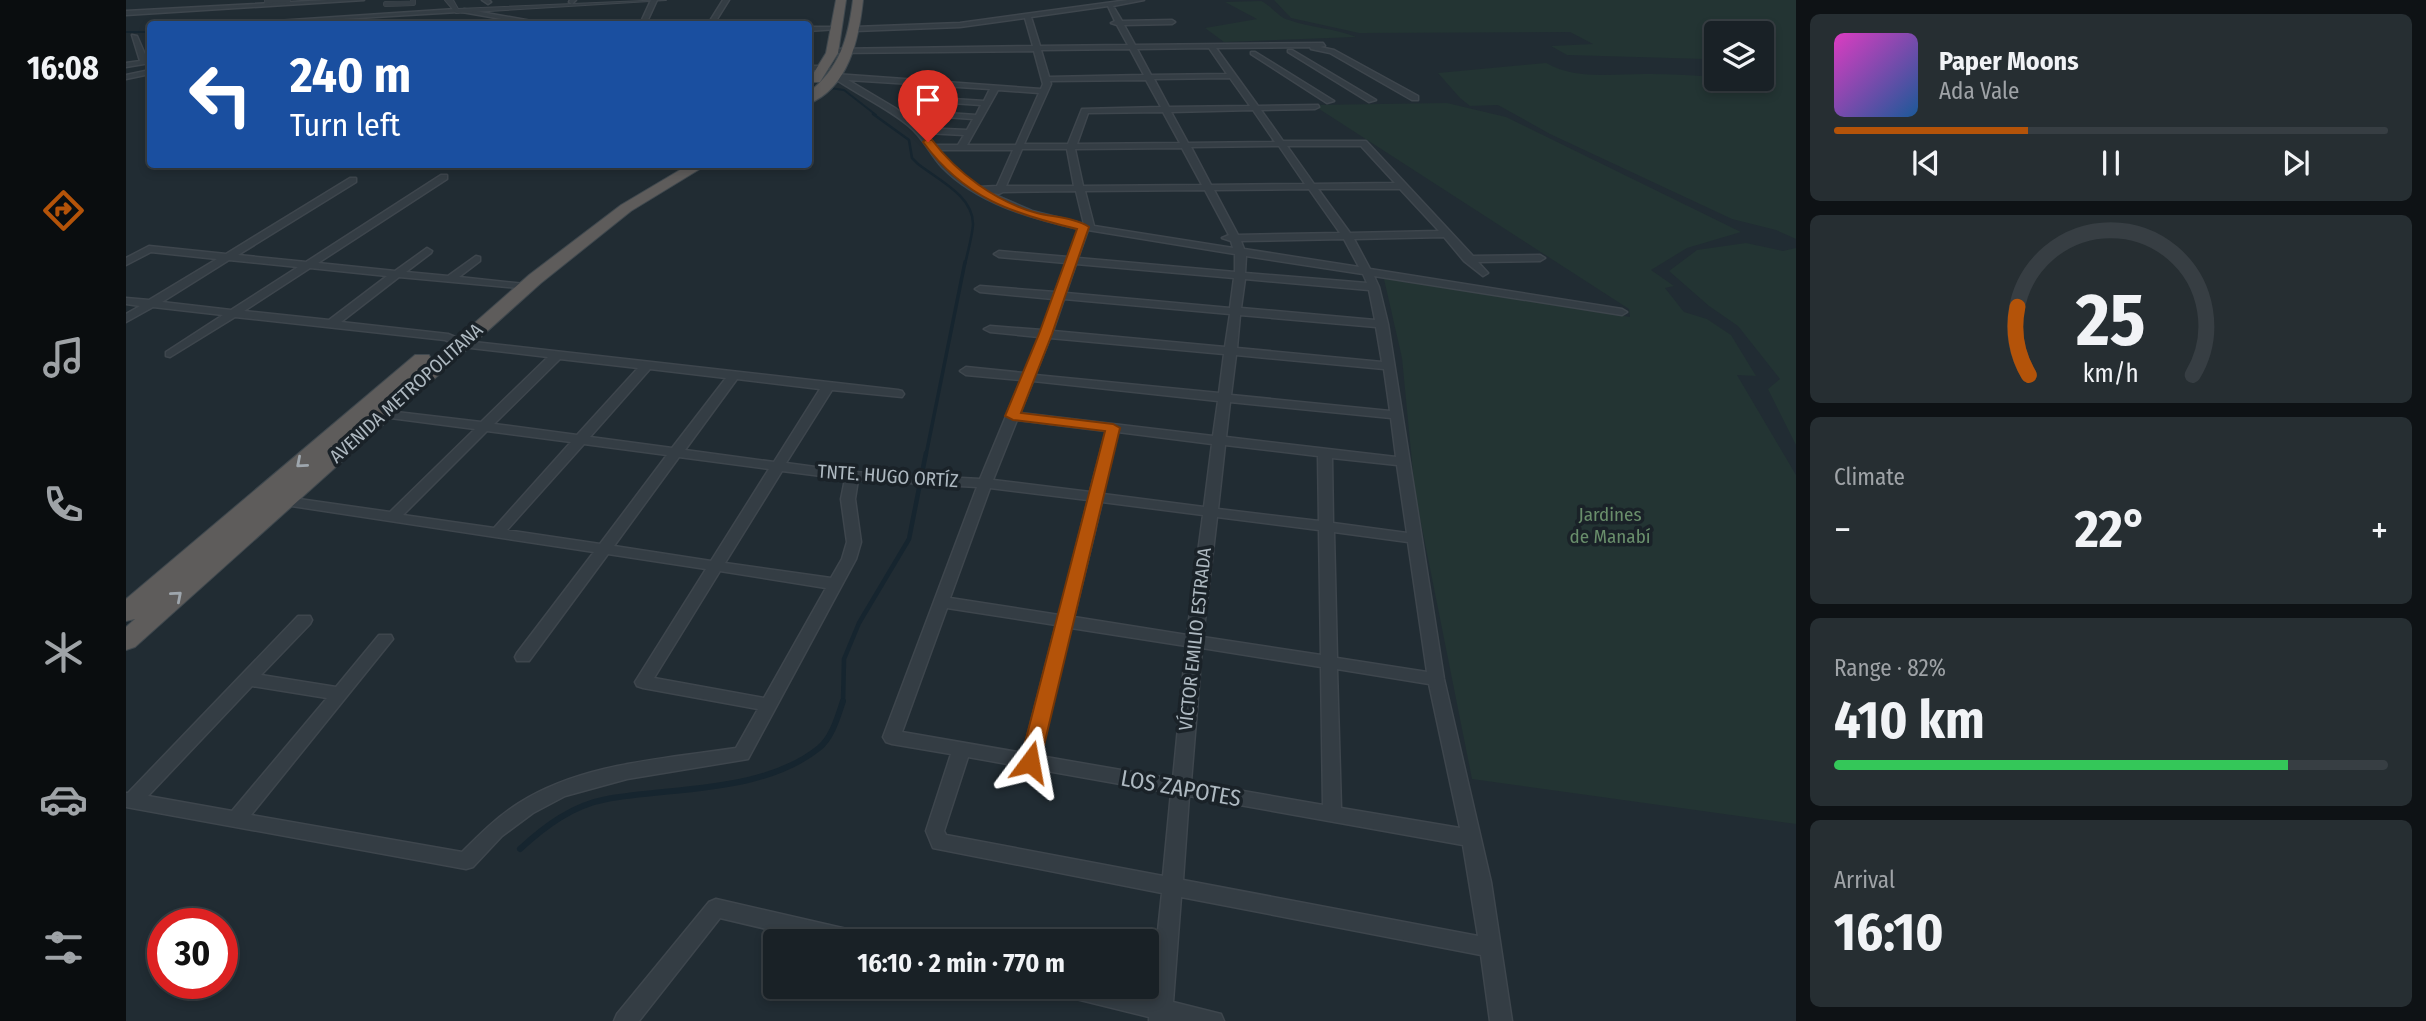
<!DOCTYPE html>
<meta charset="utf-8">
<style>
body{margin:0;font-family:"Fira Sans Condensed",sans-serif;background:#262e32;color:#f1f3f6;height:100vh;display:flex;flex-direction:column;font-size:26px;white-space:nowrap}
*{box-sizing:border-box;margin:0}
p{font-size:23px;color:#9fa3a7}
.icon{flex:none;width:38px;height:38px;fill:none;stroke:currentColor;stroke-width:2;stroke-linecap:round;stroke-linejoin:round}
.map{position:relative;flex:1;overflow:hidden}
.details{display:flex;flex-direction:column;gap:14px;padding:14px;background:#0e1215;width:630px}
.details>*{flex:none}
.hud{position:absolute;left:21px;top:21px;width:665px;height:147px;border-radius:7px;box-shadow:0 4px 10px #0003,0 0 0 2px #373e43;background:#1a4fa0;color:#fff;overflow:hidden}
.controls{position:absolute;left:1578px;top:21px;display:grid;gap:14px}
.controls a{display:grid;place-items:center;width:70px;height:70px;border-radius:7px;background:#192126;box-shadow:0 4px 10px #0003,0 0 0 2px #373e43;font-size:35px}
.speed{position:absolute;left:21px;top:908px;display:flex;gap:14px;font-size:35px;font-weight:700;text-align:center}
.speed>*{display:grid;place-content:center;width:91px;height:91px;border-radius:50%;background:#192126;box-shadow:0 4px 10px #0003,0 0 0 2px #373e43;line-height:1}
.speed .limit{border:10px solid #d22;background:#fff;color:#111}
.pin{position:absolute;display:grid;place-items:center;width:60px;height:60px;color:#fff;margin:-72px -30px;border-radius:50% 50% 50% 0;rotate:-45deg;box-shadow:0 0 7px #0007}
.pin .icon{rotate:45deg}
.me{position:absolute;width:77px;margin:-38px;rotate:13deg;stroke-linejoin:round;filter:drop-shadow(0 0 5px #0008)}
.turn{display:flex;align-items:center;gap:24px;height:147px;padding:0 28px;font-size:32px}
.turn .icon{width:91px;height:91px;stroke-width:2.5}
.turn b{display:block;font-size:49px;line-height:60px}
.big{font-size:52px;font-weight:700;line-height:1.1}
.details .tile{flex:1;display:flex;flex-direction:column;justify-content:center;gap:10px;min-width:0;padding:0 24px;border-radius:10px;background:#262e32}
.details .dial{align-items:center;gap:0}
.dial svg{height:182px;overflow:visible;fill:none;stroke:#373e43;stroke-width:7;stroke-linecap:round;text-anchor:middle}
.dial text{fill:#f1f3f6;stroke:none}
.song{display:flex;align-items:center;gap:21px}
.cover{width:84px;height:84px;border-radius:10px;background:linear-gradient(135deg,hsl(310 70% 55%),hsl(210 70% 35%))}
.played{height:7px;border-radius:4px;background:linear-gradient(90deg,#b45309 35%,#373e43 35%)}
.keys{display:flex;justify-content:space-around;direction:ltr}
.heat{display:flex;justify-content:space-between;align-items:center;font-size:38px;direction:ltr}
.charge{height:10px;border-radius:5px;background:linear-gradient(90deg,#34c759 82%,#373e43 0)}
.trip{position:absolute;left:637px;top:929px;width:396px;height:70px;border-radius:7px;background:#192126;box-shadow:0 4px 10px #0003,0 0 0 2px #373e43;font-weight:700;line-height:70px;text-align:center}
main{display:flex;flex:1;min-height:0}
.tabs{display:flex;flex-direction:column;width:126px;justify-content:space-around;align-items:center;background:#0a0d0f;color:#9fa3a7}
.tabs .icon{width:49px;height:49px}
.tabs .selected{color:#b45309}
.tabs b{font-size:32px;color:#f1f3f6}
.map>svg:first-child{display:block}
.green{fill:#233433}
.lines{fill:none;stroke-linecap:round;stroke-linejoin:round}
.stream-far4{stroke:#16252f;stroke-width:2}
.stream-far3{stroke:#16252f;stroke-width:2.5}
.stream-far2{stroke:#16252f;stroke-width:3.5}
.stream-far1{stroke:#16252f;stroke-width:4.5}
.stream{stroke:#16252f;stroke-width:6}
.pedestrian-casing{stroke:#3e464d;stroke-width:6}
.minor-casing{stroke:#3e464d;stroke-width:3}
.tertiary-casing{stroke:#3e464d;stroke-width:2}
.trunk-casing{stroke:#3f484e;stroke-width:2}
.pedestrian{stroke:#343d44;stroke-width:5}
.minor{fill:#343d44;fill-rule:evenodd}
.tertiary{fill:#343d44;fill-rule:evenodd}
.trunk{fill:#5e5c5b;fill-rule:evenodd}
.oneway{stroke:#9ea6ad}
.route{fill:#b45309;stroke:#753606;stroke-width:2}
.labels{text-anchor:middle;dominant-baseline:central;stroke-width:7;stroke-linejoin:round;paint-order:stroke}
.street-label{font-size:19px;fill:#aeb9c1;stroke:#1a2228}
.park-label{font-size:19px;fill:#698e6b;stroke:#1a2228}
.near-street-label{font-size:23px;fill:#aeb9c1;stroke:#1a2228}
</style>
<main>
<nav class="tabs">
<b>16:08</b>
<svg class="icon selected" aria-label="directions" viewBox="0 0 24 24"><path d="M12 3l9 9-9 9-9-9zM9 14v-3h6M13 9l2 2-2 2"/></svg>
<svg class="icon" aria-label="music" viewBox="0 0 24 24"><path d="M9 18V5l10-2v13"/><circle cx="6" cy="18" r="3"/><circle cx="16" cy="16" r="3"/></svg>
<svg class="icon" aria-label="phone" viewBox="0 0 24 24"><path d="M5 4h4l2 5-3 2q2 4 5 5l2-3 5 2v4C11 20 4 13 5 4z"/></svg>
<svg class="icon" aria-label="climate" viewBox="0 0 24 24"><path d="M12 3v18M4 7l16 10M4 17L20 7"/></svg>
<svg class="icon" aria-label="car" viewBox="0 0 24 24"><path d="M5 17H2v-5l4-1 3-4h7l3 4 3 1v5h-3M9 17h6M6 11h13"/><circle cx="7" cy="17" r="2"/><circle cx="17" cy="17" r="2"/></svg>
<svg class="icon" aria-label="filters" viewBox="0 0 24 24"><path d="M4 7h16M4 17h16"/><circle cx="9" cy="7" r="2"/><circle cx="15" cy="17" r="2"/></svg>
</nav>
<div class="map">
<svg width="1670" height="1021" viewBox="0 0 1670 1021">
<rect width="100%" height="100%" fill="#212c33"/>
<!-- green -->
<g class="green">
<path d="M1148 0H1670V239L1650 230 1606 219 1424 134 1372 105 1344 106 1334 98 1312 73 1420 63C1451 81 1491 73 1525 74 1565 74 1598 79 1636 79V33H1591V64L1579 59 1441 55 1425 46 1467 44 1444 32 1233 33 1165 18Z"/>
<path d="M1135 1C1146 6 1152 17 1163 20 1185 28 1208 28 1230 37L1098 42 1079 28 1131 19 1099 2Z"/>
<path d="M1321 103 1380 117 1615 232 1561 248 1525 270 1548 286 1539 288 1558 312 1581 319 1605 335 1630 376 1611 375 1670 475V824L1346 779 1289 493 1276 358 1258 279 1263 277 1504 317 1503 309 1187 105Z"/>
<path d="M1620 243 1657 251 1670 248V445L1642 389 1654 379 1612 326 1583 306 1543 271 1571 250Z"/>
</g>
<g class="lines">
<!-- stream-far4 -->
<g class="stream-far4">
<path d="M0 32H24"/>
<path d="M682 85 718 90 750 115"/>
</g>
<!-- stream-far3 -->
<path class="stream-far3" d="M747 114 783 140 786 158 792 164C811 179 848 196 847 225 846 237 842 251 839 264"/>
<!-- stream-far2 -->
<path class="stream-far2" d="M800 455 839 262"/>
<!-- stream-far1 -->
<path class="stream-far1" d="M717 702 718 659 733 623 783 539 800 453"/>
<!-- stream -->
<path class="stream" d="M394 849C419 826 447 805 481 799 548 787 637 793 693 748 706 738 712 716 717 701"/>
<defs>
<g id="pedestrian">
<path d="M141 0V3L162 0"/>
<path d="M260 4 287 3V0"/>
</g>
<g id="minor">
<path d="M202 0H238L0 15V11Z"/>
<path d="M356 0H363L365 2 362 4Z"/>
<path d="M444 0H450L446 4 443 2Z"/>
<path d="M525 0H531L520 24H514Z"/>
<path d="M597 0H603L588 24H582Z"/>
<path d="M1002 0H1018L987 6 996 21 1046 20 1049 22 1046 24 998 25 1009 45 1197 43 1199 46 1194 47 1208 50 1292 96V100H1286L1204 53 1185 49 1184 47 1090 48 1132 106 1192 105 1193 107 1189 109 1135 110 1157 141H1240L1347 256 1414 255 1419 258 1414 261 1352 262 1362 273 1357 276 1338 261 1318 237 1228 239 1244 269 1496 309 1501 312 1496 315 1248 276 1253 287 1262 324 1318 679 1365 882 1386 1021H1364L1355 955 1055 897 1047 1002 1095 1014 1098 1021H1023V1017L930 994 927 987H982L1025 997 1036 893 807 848 800 831 825 754 766 744 760 742 757 737 851 487 732 480 729 499 735 542 730 559 622 759 501 779 439 796 407 813 376 836 347 867 340 869 0 807V793H2L172 616H184L186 620 184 624 135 675 210 687 253 635H265L267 639 125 815 336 852C354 834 371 817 393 803 456 763 538 759 610 748L632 709 517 688 511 686 509 682 580 569 482 554 403 661H391L389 657 391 653 468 552 159 505 152 501 159 497 264 512 349 429 249 416 245 415 243 412 245 409 355 422 422 357 336 347 319 340 109 317 44 357 40 356V352L97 315 27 307 0 322V314L14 306 0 304V298L23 300 91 259 25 252 0 265V258L23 246 100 254 224 178H230V182L112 255 180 262 315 175H321V179L192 263 269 271 301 248 306 251 305 253 280 272 322 276 350 256 354 257V261L333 277 399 284 404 287 403 289 273 277 215 322 322 334 339 341 772 390 776 391 778 394 776 397 706 390 660 463 726 472 854 479 895 380 840 375 834 371 840 367 898 373 913 337 864 332 858 329 864 326 916 330 927 299 854 292 849 289 854 286 929 292 940 263 873 257 868 254 873 251 942 257 953 229C904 218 851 203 816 167 803 153 798 138 783 126 759 106 730 94 705 76L709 74 915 89 917 84 908 51 706 53 703 51 706 49 907 46 899 18 834 27 729 31 726 29 729 27 834 23ZM982 6 989 21 985 23 991 25 1002 45 914 46 905 17ZM1083 48 1101 74 1025 75 1011 49ZM1004 49 1018 75 923 77 915 50ZM1104 78 1124 106 1043 107 1028 79ZM722 80 864 89 858 101 811 98 807 100 811 102 855 105 850 115 806 112 802 114 806 116 847 119 841 130 795 128 769 108ZM1020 80 1035 107 956 109 942 144H898L925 84 924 81ZM872 90 913 93 890 145H841ZM1127 110 1149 142 1062 143 1045 112ZM1037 112 1054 143 951 144 962 113ZM800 133 838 135 832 145H809ZM1153 146 1179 184 1085 185 1065 147ZM1161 146H1235L1269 183 1188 184ZM1056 148 1076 185 957 186 949 149ZM896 149H941L948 186H880ZM812 150H887L871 186 853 187 824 165ZM1183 189 1214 233 1112 235 1088 190ZM1192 189H1274L1313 231 1224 233ZM1079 190 1103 235 1096 238 1105 241 1107 248 968 226 959 191ZM950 191 958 224 906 211 862 192 873 194 877 192ZM962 230 1109 254V272L952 258ZM1218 239 1233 267 1118 249 1115 241ZM1120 256 1237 274 1241 283 1119 273ZM103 260 172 267 105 310 36 302ZM950 264 1108 278 1104 308 940 293ZM184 268 261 276 203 320 118 311ZM1119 279 1243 290 1249 320 1115 308ZM938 299 1104 314 1099 347 927 331ZM1114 315 1250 327 1256 362 1111 348ZM924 338 1098 354 1093 393 909 375ZM1110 355 1258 369 1264 411 1105 395ZM434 359 512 368 451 435 368 424ZM524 369 600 378 546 448 464 437ZM611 379 694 389 648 462 559 450ZM907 381 1092 401 1087 436 894 413ZM1104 402 1265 418 1270 457 1100 437ZM891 420 980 431 964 492 867 480ZM361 431 445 442 368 528 277 515ZM992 432 1086 444 1078 507 977 494ZM458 444 541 455 474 544 381 530ZM1099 445 1192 456 1193 521 1092 509ZM553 457 643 469 585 561 488 546ZM1206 458 1271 465 1281 533 1207 523ZM656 471 719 479 715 499 721 542 716 559 705 578 599 563ZM864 488 962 500 933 615 824 598ZM976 502 1077 515 1061 635 948 617ZM1091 517 1193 530 1195 655 1077 637ZM1208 532 1282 542 1301 672 1211 658ZM594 571 700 588 638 698 528 678ZM821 608 930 625 897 753 776 732ZM945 628 1060 646 1047 779 914 756ZM1076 648 1195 667 1197 805 1065 782ZM1211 669 1303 684 1334 828 1215 808ZM126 686 201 698 106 811 22 796ZM842 757 1045 793 1037 876 820 835 818 831ZM1063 796 1337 845 1352 936 1057 880Z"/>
<path d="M330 9 332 12 133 24H106Z"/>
<path d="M338 9 411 22 414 24H403L336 12Z"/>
<path d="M682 27H709L712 29 682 31Z"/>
<path d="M6 35 11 36 21 59H24V63L0 67V63L14 61Z"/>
<path d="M1162 50H1166L1250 100 1243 102 1162 52Z"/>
<path d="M1125 52H1129L1208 101 1201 103 1125 54Z"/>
<path d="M682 66H699L703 68 699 70H682Z"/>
<path d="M24 70V74L0 79V75Z"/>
<path d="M590 899 738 933 745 935 748 942H696L594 918 513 1021H488L491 1014 583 902Z"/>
</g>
<path id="tertiary" d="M319 0H327L332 9 540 0 330 13Z"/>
<g id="trunk">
<path d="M710 0H720L712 53 694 82H686L684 79 700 53Z"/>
<path d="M727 0H737C733 38 723 88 682 104V93C714 68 722 39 727 0Z"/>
<path d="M564 164H582L505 211 415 283 9 647 0 650V627L9 619 0 621V599L289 355H303L305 359 303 363 403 275 495 205Z"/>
</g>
</defs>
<!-- pedestrian casing -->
<use href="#pedestrian" class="pedestrian-casing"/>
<!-- minor casing -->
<use href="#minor" class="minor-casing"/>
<!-- tertiary casing -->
<use href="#tertiary" class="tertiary-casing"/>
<!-- trunk casing -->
<use href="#trunk" class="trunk-casing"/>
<!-- pedestrian -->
<use href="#pedestrian" class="pedestrian"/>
<!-- minor -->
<use href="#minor" class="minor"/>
<!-- tertiary -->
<use href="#tertiary" class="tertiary"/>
<!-- trunk -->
<use href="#trunk" class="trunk"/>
</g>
<!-- one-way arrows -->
<defs><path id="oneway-chevron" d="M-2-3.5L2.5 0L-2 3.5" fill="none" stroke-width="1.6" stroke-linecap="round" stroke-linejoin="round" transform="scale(1.75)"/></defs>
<g class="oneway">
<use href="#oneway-chevron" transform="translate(175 463) rotate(139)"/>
<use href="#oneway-chevron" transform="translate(51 596) rotate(-41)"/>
</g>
<!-- route -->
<path class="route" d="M799 140H806C831 173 870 202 911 213 927 217 950 218 963 227L926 334 895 413 987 424 994 428 914 762 911 767 904 769 897 767 894 762 979 431 887 420 879 416 913 334 951 229C887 214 838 198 797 142Z"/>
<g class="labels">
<!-- street labels -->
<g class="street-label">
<text transform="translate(280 393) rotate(-42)">AVENIDA METROPOLITANA</text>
<text transform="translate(762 476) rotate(4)">TNTE. HUGO ORTÍZ</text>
<text transform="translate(1069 639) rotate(-84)">VÍCTOR EMILIO ESTRADA</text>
</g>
<!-- park labels -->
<g class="park-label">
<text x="1484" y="514">Jardines<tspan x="1484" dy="22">de Manabí</tspan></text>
</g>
<!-- near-street labels -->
<g class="near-street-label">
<text transform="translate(1055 788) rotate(10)">LOS ZAPOTES</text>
</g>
</g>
</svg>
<div class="controls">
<a><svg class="icon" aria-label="layers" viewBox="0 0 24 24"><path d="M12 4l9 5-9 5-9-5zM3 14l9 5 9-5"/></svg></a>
</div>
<div class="speed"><div class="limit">30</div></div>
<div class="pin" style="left:802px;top:142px;background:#d93025"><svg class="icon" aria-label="arrive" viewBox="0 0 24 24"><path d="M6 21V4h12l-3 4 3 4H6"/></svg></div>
<svg class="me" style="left:904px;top:762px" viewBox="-20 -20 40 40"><path d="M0-17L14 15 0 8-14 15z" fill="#b45309" stroke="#fff" stroke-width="4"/></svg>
<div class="trip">16:10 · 2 min · 770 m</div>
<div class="hud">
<div class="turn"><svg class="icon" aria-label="left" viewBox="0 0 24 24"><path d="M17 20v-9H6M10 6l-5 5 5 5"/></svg><div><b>240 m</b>Turn left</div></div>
</div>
</div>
<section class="details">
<div class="tile">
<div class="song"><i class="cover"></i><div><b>Paper Moons</b><p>Ada Vale</p></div></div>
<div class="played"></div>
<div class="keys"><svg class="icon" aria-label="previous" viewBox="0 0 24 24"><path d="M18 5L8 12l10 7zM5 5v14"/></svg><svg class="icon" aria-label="pause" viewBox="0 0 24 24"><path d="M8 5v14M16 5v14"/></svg><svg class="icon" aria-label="next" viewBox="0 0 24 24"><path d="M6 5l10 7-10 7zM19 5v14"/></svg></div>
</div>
<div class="tile dial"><svg viewBox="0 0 100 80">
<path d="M14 69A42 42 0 1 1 86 69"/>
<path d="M14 69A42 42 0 0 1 9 39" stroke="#b45309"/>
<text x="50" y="56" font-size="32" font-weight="700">25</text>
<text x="50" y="72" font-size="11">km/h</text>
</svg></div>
<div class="tile"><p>Climate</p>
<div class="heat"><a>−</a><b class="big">22°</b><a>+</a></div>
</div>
<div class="tile"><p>Range · 82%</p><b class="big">410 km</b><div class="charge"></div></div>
<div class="tile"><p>Arrival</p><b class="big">16:10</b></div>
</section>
</main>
